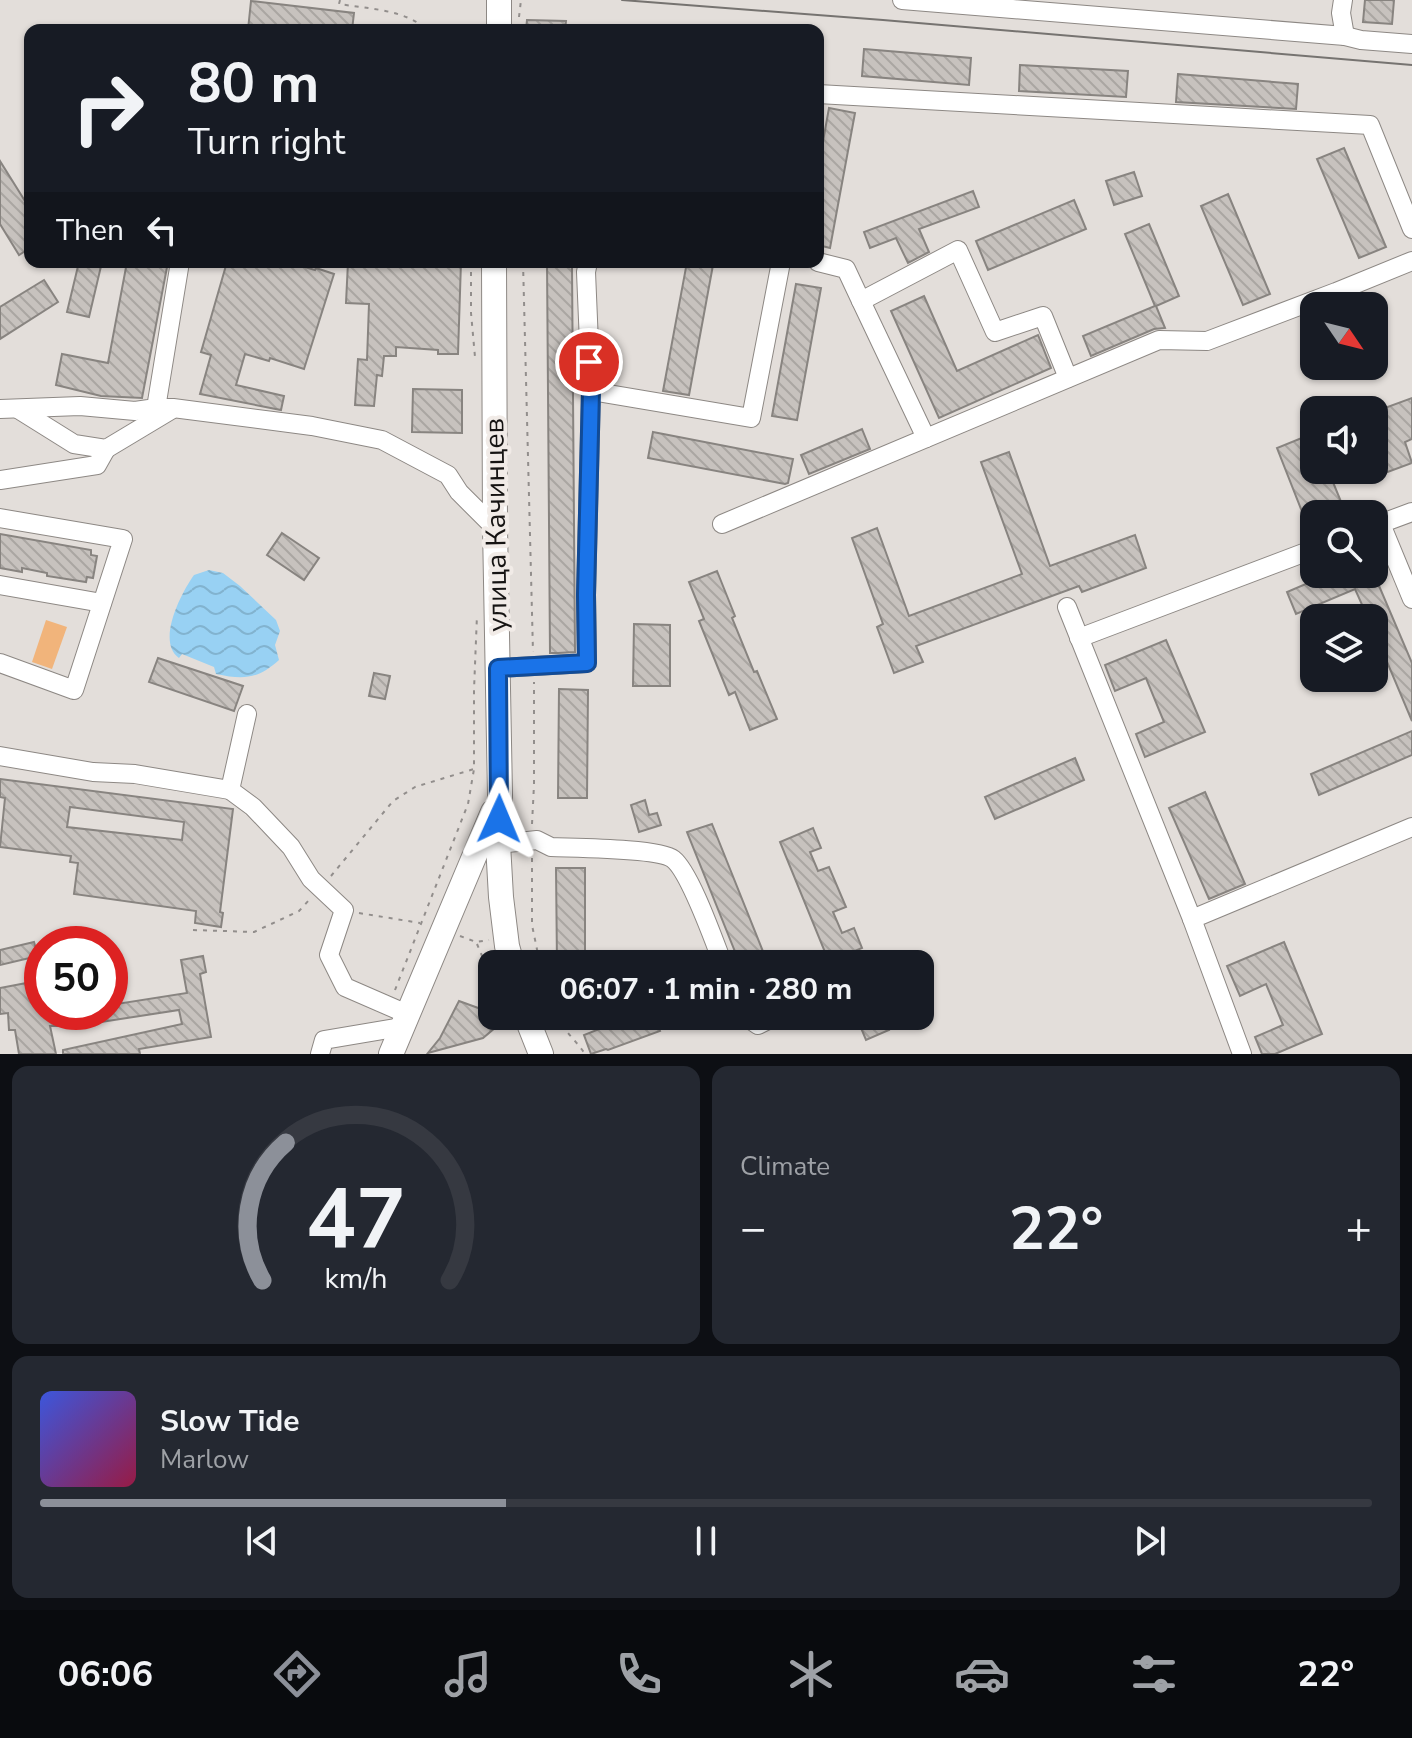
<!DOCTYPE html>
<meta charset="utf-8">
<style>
body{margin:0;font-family:"Nunito Sans",sans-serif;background:#242831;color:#f1f3f6;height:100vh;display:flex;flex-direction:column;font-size:30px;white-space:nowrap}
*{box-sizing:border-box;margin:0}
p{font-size:26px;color:#9ea1a6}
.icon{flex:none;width:44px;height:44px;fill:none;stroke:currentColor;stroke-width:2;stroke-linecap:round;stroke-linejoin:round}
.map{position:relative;height:1054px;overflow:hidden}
.panel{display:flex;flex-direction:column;gap:12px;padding:12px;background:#0d0f14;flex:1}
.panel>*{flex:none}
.banner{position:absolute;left:24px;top:24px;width:800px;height:244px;border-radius:16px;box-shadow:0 2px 6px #0004;background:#171b24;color:#f1f3f6;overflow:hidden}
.needle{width:52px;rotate:125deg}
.buttons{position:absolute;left:1300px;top:292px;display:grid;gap:16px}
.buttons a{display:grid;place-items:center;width:88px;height:88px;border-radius:16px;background:#171b24;box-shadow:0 2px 6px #0004;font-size:40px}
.speed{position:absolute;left:24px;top:926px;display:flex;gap:16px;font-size:40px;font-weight:700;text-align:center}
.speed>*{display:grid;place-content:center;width:104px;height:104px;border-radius:50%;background:#171b24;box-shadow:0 2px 6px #0004;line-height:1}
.speed .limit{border:12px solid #d22;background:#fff;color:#111}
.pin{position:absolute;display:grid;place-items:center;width:68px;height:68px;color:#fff;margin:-34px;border:4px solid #fff;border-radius:50%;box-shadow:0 2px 8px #0007}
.me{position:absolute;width:88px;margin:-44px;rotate:1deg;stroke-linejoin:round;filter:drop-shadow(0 0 6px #0008)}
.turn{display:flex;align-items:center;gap:28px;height:168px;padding:0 32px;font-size:36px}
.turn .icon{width:104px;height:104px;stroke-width:2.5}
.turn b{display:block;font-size:56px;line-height:68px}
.then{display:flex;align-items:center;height:76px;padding:0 32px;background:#0003;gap:16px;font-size:30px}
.big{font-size:60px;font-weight:700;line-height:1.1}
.panel .tile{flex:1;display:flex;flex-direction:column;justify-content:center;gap:12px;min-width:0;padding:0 28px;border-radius:16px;background:#242831}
.panel .dial{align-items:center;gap:0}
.dial svg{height:208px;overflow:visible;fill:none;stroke:#363941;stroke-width:7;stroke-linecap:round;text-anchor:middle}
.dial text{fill:#f1f3f6;stroke:none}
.song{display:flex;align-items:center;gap:24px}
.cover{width:96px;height:96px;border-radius:12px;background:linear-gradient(135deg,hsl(230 70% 55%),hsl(340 70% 35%))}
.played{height:8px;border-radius:4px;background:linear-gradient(90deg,#8c9099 35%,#363941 35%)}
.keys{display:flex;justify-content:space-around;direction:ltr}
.heat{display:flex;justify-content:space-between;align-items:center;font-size:44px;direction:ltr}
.panel .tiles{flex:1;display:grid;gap:12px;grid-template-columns:1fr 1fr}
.tile:last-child{grid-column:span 2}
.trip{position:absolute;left:478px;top:950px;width:456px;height:80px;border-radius:16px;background:#171b24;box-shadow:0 2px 6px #0004;font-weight:700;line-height:80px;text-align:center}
.menu{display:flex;height:128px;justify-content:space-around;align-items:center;background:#090b0e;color:#9ea1a6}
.menu .icon{width:56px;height:56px}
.menu .on{color:#8c9099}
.menu b{font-size:36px;color:#f1f3f6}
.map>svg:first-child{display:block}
.green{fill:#f1b47b}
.water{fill:url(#water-waves)}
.building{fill:url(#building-back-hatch);stroke:#888480;stroke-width:2;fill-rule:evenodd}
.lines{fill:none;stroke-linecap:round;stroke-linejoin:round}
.minor-casing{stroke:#8d8884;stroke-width:20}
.major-casing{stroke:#8d8884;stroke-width:26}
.path{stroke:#928e8c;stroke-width:2;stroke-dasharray:4 6;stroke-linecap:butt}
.minor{stroke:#fff;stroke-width:18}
.major{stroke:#fff;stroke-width:24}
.tram{stroke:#767370;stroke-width:2}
.route-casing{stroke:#114b97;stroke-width:20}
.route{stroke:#1a73e8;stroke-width:14}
.labels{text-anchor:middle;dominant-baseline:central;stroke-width:8;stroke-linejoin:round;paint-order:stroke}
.street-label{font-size:28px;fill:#161413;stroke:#f1ebe7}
</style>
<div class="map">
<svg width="1412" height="1054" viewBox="0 0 1412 1054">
<defs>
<pattern id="water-waves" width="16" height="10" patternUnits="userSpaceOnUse" patternTransform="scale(2)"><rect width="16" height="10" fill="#98d1f3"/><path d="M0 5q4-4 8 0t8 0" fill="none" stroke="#82b3cf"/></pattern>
<pattern id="building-back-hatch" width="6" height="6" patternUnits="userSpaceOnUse" patternTransform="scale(2)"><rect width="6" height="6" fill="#c7c2be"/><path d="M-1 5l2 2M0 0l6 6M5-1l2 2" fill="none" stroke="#aaa6a2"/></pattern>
</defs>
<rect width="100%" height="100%" fill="#e3deda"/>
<!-- green -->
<path class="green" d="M46 620 67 627 52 669 32 662Z"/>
<!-- water -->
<path class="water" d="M209 570 223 573 240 586 276 620 280 631 275 645 279 660C258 679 244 680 216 674L214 667 182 654 179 658C156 642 181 593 194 575Z"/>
<!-- building -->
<g class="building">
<path d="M1365 0H1394L1392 24 1363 22Z"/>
<path d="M251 1 354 13 352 30H248Z"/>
<path d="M527 20 566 21 565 30H526Z"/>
<path d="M864 49 971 58 969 85 862 76Z"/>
<path d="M1020 65 1128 71 1126 97 1019 91Z"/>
<path d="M1178 74 1298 84 1296 109 1176 102Z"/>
<path d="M829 108 855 113 830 248 818 245V169Z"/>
<path d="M1344 148 1386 247 1359 258 1317 159Z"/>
<path d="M0 161 30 209V248L19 255 0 224Z"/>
<path d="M1134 172 1142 196 1114 205 1106 181Z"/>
<path d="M973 191 979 207 919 229 929 252 908 263 896 238 870 248 864 232Z"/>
<path d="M1228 194 1270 294 1243 305 1201 206Z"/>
<path d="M1074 200 1086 229 988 270 976 241Z"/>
<path d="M1149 224 1179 296 1156 306 1165 328 1154 329 1091 356 1083 336 1155 306 1125 234Z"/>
<path d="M79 262H102L89 317 67 312Z"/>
<path d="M127 262H168L142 398 101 396 56 385 62 354 108 363Z"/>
<path d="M227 262H288L315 270 316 268 334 274 304 369 270 358 269 361 245 354 236 385 284 396 281 410 200 394 211 355 201 352Z"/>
<path d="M348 262H461L458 354H438V350L396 347V356H384L382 376 377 375 374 406 355 405 358 359 367 360 369 304 346 303Z"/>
<path d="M547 262H574L572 268 575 652 558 653H550Z"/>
<path d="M687 262 713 265 689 395 663 391Z"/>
<path d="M44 280 58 302 0 339V307Z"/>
<path d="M796 284 821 288 797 420 772 416Z"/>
<path d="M924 296 957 371 1038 335 1051 368 939 418 891 311Z"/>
<path d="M413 389 462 390V433L412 432Z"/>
<path d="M1412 398V439L1405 442 1412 463 1374 477V412Z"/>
<path d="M862 429 870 449 809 474 801 455Z"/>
<path d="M653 432 793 459 788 483 785 484 648 458Z"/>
<path d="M1314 433V470H1328L1344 509 1331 514H1314V537H1312L1277 448Z"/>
<path d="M1009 452 1050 566 1135 535 1146 568 1082 592 1079 586 916 646 923 662 894 673 877 627 883 624 852 538 877 528 909 616 1022 574 981 462Z"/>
<path d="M282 533 319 558 304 580 267 555Z"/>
<path d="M0 534 91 550V555L97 556 93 578 87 577 86 582 47 576V573L22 568V572L0 568Z"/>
<path d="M717 571 735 616 732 618 754 672 757 671 777 719 750 730 735 692 729 695 699 621 704 619 689 582Z"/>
<path d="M1329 574H1374L1412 663V721L1374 631V618H1368L1355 589 1296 614 1287 592Z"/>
<path d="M634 624 670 625V686H633Z"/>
<path d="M1166 640 1205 732 1145 757 1136 734 1164 722 1146 678 1115 691 1105 665Z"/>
<path d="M158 658 243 686 234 711 149 682Z"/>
<path d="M374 673 390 676 385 699 369 696Z"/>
<path d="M559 689 588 690 587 798H558Z"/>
<path d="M1412 731V755L1319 795 1311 774Z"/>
<path d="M1075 758 1084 780 995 819 985 797Z"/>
<path d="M0 779 233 809 220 912 223 913 221 927 195 923 196 911 74 894 78 863 70 862 71 856 0 847 5 798 0 797ZM70 807 184 822 182 840 67 827Z"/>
<path d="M1205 792 1245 884 1209 899 1169 808Z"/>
<path d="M645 800 649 815 657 813 661 825 639 832 631 805Z"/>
<path d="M712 824 768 964H740L687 832Z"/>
<path d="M813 828 821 848 810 852 818 871 829 867 846 907 833 912 842 933 854 928 862 948 829 962 780 842Z"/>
<path d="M556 868H585V964H557Z"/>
<path d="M34 942 38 956 0 965V950Z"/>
<path d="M1284 942 1322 1034 1275 1054H1262L1255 1037 1283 1025 1266 984 1240 996 1227 966Z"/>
<path d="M203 956 206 972 200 974 211 1037 139 1049 140 1054H63V1050L182 1024 179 1010 75 1026H50L56 1054H19L15 1030H9L8 1013 0 1014V988L42 980V1012H110V1005L187 993 181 960Z"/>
<path d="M459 1001 492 1013V1016H495L496 1027 483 1038 428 1053 440 1038Z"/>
<path d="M632 1016H654L660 1031 608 1050 606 1049 591 1054 584 1035Z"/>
<path d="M856 1016H884L889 1030 866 1040Z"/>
</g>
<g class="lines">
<defs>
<g id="minor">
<path d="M902 0 1345 36 1361 40 1412 44"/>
<path d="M1343 0 1341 13 1345 36"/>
<path d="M818 94 1370 125 1412 229"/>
<path d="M818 262 846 269 861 301"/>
<path d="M591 391 751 418 781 262"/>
<path d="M156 408H173L312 426 382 440 448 475 459 492 495 528"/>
<path d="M0 409 80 406 135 411 156 408 180 262"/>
<path d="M18 409 74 444 106 449 171 410"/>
<path d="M926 438 861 301 958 250 995 332 1043 316 1068 378"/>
<path d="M0 480 97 465 106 449"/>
<path d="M0 518 123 539 74 690 0 663"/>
<path d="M722 524 1159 340 1207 341 1336 292 1412 261"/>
<path d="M1381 524 1412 599"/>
<path d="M1374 526 1412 512"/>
<path d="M0 585 102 603"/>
<path d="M1067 607 1192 919"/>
<path d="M1079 638 1314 549"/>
<path d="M498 668 587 663 586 595 591 391 586 272 588 262"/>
<path d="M247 714 230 790 253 807 291 847 311 879 344 910 329 955 345 987 407 1014"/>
<path d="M0 756 93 772 135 774 230 790"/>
<path d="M498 844 537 840 551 847C573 848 659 848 673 859 690 872 714 941 723 964"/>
<path d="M745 1016 758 1025 776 1016"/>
<path d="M320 1054 324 1040 401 1027"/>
<path d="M1242 1054 1192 919 1412 827"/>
</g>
<g id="major">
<path d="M499 0V30"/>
<path d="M494 262 495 528 500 795 498 844 501 897 507 946 512 964"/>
<path d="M526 1016 541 1054"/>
<path d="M391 1054 493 812"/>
</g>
</defs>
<!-- minor casing -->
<use href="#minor" class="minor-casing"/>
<!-- major casing -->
<use href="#major" class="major-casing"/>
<!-- path -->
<g class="path">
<path d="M340 0 339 4C364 8 409 10 426 30"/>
<path d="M519 17 521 0"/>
<path d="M471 262V313L475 357"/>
<path d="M523 262 533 652"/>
<path d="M532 824 534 785V682"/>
<path d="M532 858V925L540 964"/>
<path d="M331 876 393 801 415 787 474 769"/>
<path d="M359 913 420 923"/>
<path d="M193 930 254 932 299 911 310 899"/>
<path d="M460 936 476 942 489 940"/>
<path d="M477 944 492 980"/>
<path d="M395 990 468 804 474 769V690L477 615"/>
<path d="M558 1016C563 1031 576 1040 585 1054"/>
</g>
<!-- minor -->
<use href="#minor" class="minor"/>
<!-- major -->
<use href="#major" class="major"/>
<!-- tram -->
<path class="tram" d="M622 0 883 20 1412 65"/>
</g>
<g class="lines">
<defs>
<path id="route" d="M499 819 498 668 587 663 586 595 591 391 589 362"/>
</defs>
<!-- route casing -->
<use href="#route" class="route-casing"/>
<!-- route -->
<use href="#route" class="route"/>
</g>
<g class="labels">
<!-- street labels -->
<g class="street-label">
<text transform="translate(496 525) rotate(-91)">улица Качинцев</text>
</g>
</g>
</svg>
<div class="buttons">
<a><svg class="needle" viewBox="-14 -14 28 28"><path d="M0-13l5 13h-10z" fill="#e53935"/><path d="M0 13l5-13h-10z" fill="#9ea1a6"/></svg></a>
<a><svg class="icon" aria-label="sound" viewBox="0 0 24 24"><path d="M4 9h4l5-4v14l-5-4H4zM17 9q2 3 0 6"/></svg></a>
<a><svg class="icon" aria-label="search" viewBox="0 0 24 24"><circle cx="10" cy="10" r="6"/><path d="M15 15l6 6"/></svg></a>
<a><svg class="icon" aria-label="layers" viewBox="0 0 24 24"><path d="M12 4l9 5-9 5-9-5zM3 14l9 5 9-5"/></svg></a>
</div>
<div class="speed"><div class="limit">50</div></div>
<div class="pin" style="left:589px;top:362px;background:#d93025"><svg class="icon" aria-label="arrive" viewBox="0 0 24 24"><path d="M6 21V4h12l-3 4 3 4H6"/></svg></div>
<svg class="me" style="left:499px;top:819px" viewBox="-20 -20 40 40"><path d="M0-17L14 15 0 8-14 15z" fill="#1a73e8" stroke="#fff" stroke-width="4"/></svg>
<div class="trip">06:07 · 1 min · 280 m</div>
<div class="banner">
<div class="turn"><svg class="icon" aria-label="right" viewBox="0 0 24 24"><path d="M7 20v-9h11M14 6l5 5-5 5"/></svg><div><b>80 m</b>Turn right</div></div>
<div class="then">Then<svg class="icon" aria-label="left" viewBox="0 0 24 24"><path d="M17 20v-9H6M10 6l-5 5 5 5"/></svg></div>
</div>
</div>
<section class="panel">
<div class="tiles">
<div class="tile dial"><svg viewBox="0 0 100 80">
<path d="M14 69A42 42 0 1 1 86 69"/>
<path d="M14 69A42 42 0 0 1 23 16" stroke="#8c9099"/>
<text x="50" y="56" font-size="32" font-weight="700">47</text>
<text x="50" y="72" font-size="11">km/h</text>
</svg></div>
<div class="tile"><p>Climate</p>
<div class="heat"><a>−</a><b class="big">22°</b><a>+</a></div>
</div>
<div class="tile">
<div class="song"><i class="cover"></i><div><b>Slow Tide</b><p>Marlow</p></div></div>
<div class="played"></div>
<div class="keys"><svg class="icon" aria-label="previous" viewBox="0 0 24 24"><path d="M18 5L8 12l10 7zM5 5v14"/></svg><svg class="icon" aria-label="pause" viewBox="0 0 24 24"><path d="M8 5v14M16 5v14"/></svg><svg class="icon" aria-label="next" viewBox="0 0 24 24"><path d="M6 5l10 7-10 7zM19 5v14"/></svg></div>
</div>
</div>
</section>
<nav class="menu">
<b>06:06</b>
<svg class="icon on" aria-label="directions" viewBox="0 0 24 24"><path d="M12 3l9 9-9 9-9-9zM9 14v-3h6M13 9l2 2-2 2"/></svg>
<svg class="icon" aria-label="music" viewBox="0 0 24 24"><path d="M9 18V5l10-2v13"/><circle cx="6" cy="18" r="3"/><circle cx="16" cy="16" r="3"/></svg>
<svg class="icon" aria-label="phone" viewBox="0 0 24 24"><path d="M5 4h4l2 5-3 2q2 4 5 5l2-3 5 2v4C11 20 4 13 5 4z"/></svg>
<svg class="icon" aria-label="climate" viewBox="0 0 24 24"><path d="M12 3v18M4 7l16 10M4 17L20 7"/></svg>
<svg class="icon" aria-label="car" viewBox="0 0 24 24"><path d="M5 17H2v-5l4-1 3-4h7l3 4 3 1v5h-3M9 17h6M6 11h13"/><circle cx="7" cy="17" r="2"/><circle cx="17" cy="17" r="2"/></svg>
<svg class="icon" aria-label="filters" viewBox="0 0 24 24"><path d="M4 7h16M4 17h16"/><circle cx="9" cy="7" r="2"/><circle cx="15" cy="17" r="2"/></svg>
<b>22°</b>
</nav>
